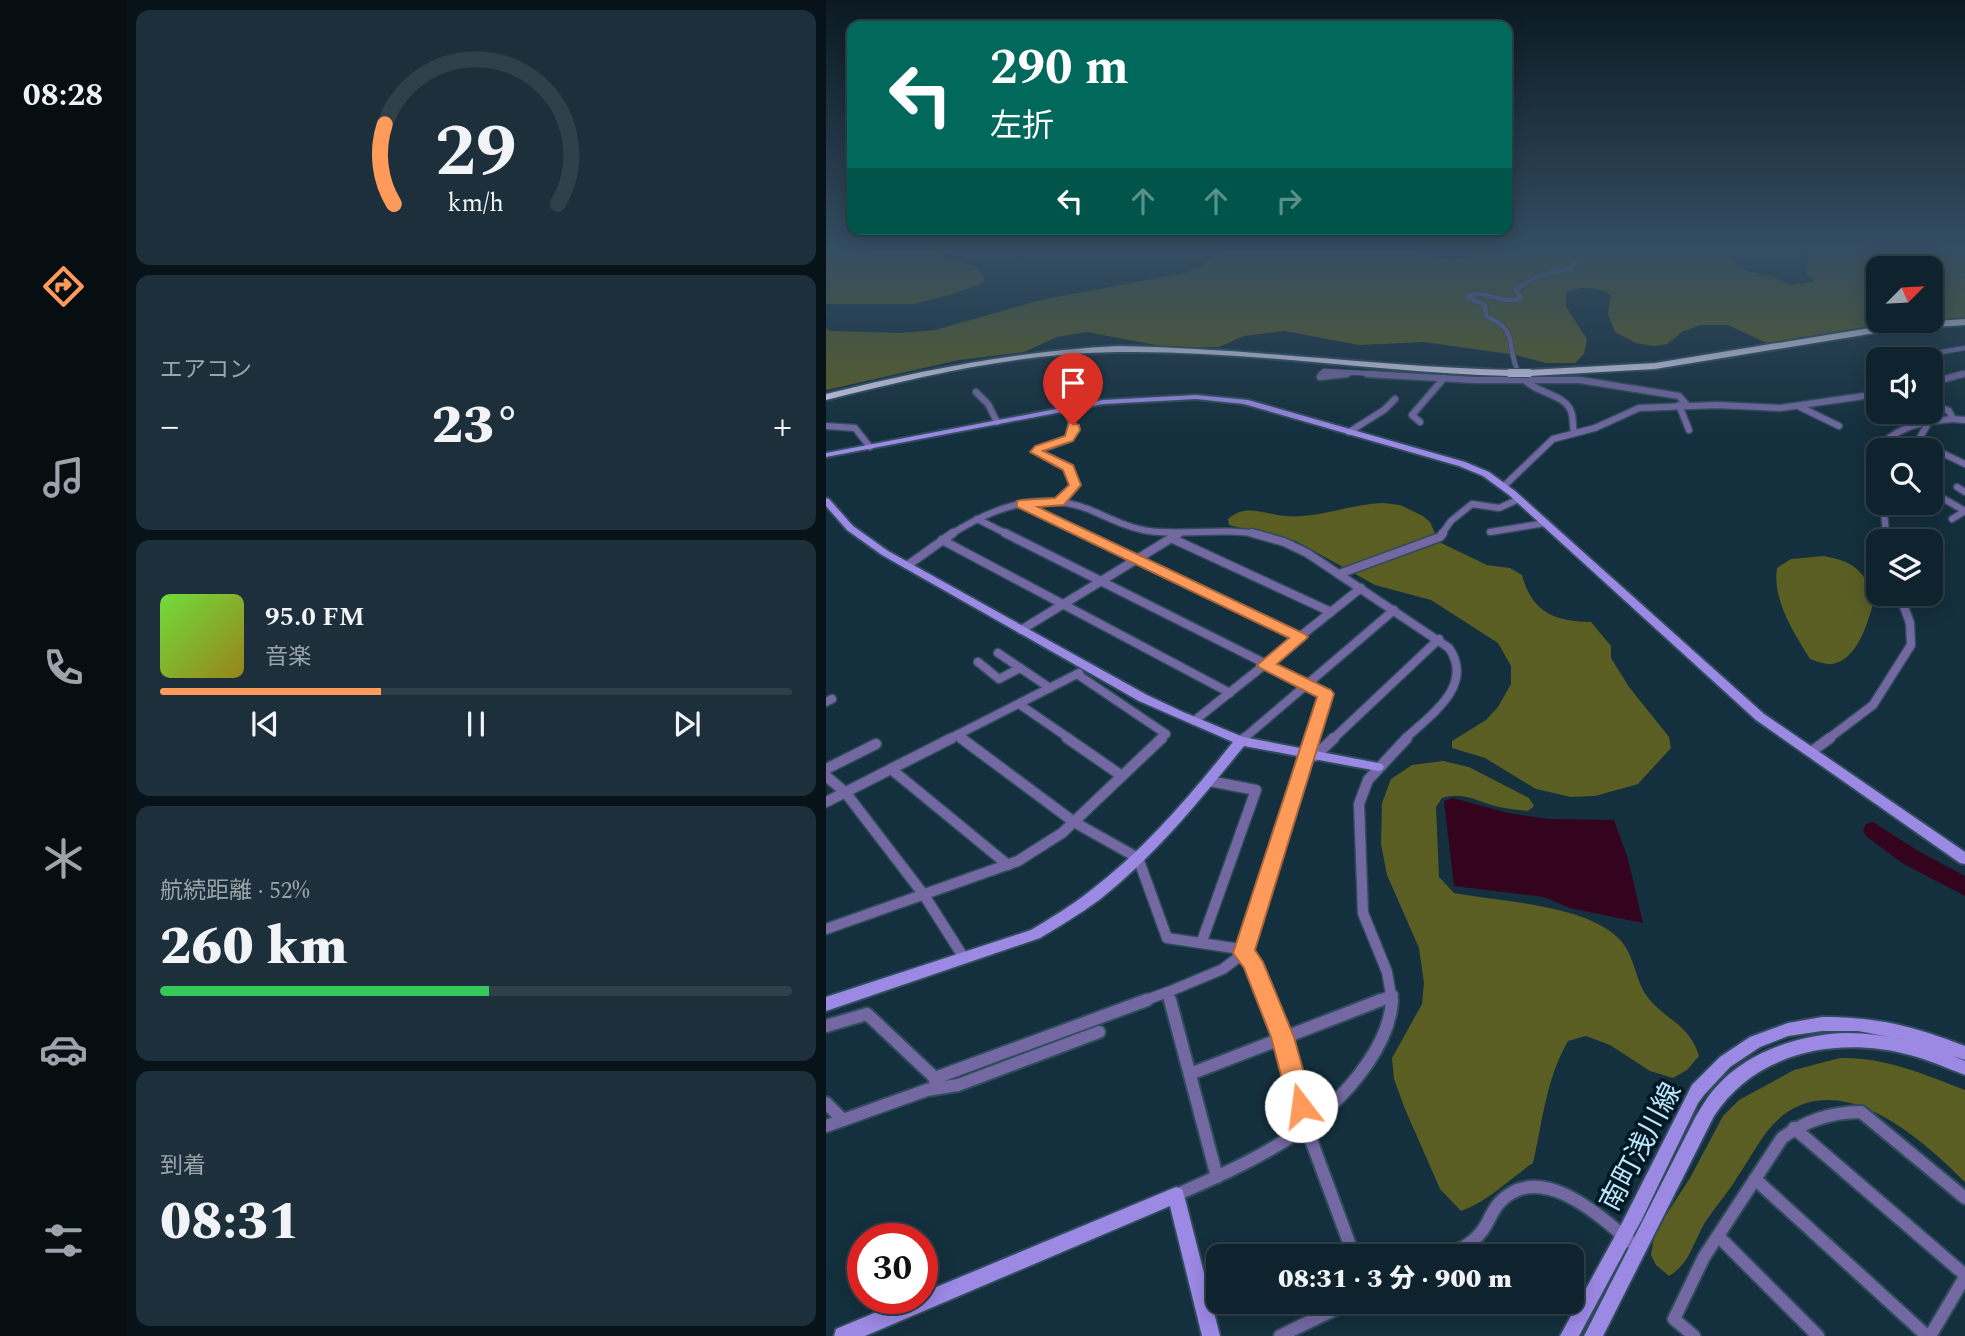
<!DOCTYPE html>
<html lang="ja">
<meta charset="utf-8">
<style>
body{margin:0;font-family:Spectral,"Noto Sans JP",serif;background:#1d2f3a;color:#f1f3f6;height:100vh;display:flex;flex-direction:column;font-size:26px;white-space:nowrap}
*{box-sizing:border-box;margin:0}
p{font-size:23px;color:#9ba4aa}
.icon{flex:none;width:38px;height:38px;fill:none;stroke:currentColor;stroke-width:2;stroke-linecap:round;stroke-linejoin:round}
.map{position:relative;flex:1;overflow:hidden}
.sheet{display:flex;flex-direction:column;gap:10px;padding:10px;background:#081319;width:700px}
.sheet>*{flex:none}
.guide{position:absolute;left:21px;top:21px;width:665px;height:214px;border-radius:14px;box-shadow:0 4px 18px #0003,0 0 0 2px #2f404a;background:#00695c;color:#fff;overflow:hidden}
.needle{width:46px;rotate:66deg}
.tools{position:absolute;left:1040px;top:256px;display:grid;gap:14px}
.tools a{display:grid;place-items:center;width:77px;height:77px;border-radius:14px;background:#0f232e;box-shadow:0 4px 18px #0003,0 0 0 2px #2f404a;font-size:35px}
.speed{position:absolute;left:21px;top:1223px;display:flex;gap:14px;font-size:35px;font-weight:700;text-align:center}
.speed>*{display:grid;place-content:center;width:91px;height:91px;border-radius:50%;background:#0f232e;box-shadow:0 4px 18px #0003,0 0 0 2px #2f404a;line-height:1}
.speed .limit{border:10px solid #d22;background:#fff;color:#111}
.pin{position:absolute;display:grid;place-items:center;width:60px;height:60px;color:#fff;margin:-72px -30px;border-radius:50% 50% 50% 0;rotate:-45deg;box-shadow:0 0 7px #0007}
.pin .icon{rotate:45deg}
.me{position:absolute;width:77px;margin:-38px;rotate:345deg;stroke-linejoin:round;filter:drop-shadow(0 0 5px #0008)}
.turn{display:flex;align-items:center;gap:24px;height:147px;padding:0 28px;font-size:32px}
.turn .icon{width:91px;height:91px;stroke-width:2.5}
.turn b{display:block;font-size:49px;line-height:60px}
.lanes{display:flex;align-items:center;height:66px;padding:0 28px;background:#0003;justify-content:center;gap:35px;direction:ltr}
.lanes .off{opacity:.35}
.big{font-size:52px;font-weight:800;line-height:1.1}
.sheet .tile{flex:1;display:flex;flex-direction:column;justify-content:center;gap:10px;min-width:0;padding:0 24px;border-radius:14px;background:#1d2f3a}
.sheet .dial{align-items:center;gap:0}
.dial svg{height:182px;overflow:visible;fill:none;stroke:#2f404a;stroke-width:7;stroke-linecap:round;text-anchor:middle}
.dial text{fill:#f1f3f6;stroke:none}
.song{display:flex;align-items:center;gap:21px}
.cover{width:84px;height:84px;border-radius:10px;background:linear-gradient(135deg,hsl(100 70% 55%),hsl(50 70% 35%))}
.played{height:7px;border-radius:4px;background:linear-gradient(90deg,#ff9b5a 35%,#2f404a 35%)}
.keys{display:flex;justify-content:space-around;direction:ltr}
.heat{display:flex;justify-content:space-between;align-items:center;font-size:38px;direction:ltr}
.charge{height:10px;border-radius:5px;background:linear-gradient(90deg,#34c759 52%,#2f404a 0)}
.trip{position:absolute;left:380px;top:1244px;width:378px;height:70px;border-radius:14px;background:#0f232e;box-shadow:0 4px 18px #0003,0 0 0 2px #2f404a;font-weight:800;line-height:70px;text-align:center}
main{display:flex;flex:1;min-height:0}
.tabs{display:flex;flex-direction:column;width:126px;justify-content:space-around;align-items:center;background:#060e12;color:#9ba4aa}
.tabs .icon{width:49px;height:49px}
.tabs .on{color:#ff9b5a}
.tabs b{font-size:32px;color:#f1f3f6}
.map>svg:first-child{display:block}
.forest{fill:#5b5e23;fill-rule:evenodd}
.water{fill:#34041f}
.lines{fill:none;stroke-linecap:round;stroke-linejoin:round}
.river{fill:#34041f;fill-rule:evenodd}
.street-far4-casing{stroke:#2f4c5c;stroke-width:6}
.street-far3-casing{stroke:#2f4c5c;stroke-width:9}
.street-far2-casing{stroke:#2f4c5c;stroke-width:11}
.street-far1-casing{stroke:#2f4c5c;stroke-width:13}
.street-casing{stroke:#2f4c5c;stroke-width:16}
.secondary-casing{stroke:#2f4c5c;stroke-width:4}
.highway-casing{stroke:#2f4c5c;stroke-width:4}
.street-far4{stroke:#7368a1;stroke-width:4.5}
.street-far3{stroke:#7368a1;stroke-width:6}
.street-far2{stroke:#7368a1;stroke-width:8}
.street-far1{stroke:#7368a1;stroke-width:10}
.street{stroke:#7368a1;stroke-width:12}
.secondary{fill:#9b89e4;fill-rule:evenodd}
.highway{fill:#d3cfeb;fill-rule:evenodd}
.highway-bridge-casing{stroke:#2f4c5c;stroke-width:10;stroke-linecap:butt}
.highway-bridge{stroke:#d3cfeb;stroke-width:8}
.route{fill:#ff9b5a;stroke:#a6653a;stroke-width:2}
.labels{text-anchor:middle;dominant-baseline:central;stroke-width:7;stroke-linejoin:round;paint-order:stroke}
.near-street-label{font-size:28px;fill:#bde5fc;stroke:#001724}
</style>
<main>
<nav class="tabs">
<b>08:28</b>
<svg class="icon on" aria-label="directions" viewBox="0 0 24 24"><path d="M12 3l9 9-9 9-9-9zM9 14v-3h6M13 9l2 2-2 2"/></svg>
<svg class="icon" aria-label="music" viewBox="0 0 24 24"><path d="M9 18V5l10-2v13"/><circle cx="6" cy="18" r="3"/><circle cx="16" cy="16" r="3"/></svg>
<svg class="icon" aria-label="phone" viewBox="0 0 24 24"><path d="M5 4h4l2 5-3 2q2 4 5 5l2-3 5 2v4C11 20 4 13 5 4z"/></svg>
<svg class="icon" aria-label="climate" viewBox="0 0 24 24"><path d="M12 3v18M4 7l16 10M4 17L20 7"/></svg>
<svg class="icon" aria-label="car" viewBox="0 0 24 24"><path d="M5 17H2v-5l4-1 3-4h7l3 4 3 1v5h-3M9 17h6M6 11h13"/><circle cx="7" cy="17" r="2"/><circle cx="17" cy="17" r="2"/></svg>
<svg class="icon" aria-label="filters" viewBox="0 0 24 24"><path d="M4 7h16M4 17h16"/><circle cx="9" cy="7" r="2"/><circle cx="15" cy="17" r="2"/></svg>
</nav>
<section class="sheet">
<div class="tile dial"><svg viewBox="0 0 100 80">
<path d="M14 69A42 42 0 1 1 86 69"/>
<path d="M14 69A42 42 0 0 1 10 34" stroke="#ff9b5a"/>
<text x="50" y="56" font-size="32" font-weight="700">29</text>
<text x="50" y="72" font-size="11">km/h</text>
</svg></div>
<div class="tile"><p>エアコン</p>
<div class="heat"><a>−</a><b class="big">23°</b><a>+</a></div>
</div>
<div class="tile">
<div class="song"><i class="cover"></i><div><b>95.0 FM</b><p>音楽</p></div></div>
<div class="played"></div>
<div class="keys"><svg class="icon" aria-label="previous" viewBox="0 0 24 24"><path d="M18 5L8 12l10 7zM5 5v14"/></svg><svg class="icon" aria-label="pause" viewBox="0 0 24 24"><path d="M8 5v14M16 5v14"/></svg><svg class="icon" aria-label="next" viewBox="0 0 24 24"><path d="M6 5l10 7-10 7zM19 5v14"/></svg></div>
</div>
<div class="tile"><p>航続距離 · 52%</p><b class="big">260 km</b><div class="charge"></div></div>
<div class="tile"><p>到着</p><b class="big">08:31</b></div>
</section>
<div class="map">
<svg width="1139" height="1336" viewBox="0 0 1139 1336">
<rect width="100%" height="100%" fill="#142f3d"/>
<!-- forest -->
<g class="forest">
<path d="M0 250H121L113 257 149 266 158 277 157 283 124 295 87 304H0Z"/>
<path d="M396 250H588C612 263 641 262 665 250H902L910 265 920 271 945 276 964 285 987 282 988 279 980 274 982 258 977 250H1139V319L1084 321 943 344 902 325H874L856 332 841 344 827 346 810 343 789 332 782 314 785 295C770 286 756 286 740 292V307L761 339 758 354 749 363H720L690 355 598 342 533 345 459 331 418 336 393 347H340L261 332 231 337 198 352 133 360 0 390V328L5 331 75 333 109 330 215 300 359 273 376 266ZM1052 268H1104V320H1052Z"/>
<path d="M557 503 574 505 597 516 604 522 613 542 661 565 684 568 696 575C706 613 729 621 765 622L785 646V658L803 687 843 737 845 748 812 784 769 796 745 797 710 789 659 758 626 748V741L660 720 672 707 685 684V666L672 643 605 600 549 585 470 541 403 525 402 519C420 503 437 514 459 516 491 519 524 504 557 503Z"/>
<path d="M998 556C1028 562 1036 569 1049 597 1043 618 1033 660 1006 664 1000 665 990 661 984 659 968 633 946 600 951 568L965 559Z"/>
<path d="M617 761 643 767 703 798 708 806 702 811C693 810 683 809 673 807 652 802 638 791 616 798L610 807 613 877 628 893C674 902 764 904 796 942 808 957 809 976 818 992 834 1018 863 1022 873 1056L861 1070 847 1078 824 1071 784 1045 760 1036 742 1041C720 1079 717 1120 707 1163 683 1179 663 1201 635 1211L614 1189 579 1109 568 1079 566 1058 596 1004 598 983 593 948 561 875 555 844 556 803 565 779 586 765Z"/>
<path d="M1014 1058C1058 1057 1098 1074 1139 1090V1182C1096 1139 1017 1068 956 1116 938 1130 925 1157 912 1176 902 1193 888 1208 878 1224 867 1244 863 1264 843 1276L830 1265 825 1255 829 1232 864 1178 897 1116 913 1100 968 1070Z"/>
</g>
<!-- water -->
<path class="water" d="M627 798 682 813 722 819 788 820 802 859 817 923 744 908 718 897 628 886 618 801Z"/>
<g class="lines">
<!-- river -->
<path class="river" d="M1047 822 1092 851 1139 876V896L1076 863 1040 836 1037 830 1040 824Z"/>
<defs>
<g id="street-far4">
<path d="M1104 354 1139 348"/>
<path d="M495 375 498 371 571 375"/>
<path d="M507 375 525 373"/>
<path d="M694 375C677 346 697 333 660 316L659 305 641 297C657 287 676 306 695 298L690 290 709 277 745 268 755 255H797L790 250"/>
<path d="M1131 375 1139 373"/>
</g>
<g id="street-far3">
<path d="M496 374 494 377 521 374"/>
<path d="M541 374 649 380H754L853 396 861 405"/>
<path d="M693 374C706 393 736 393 744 409 748 416 746 425 748 432"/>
<path d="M253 383 259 406"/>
<path d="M1104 383 1137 374"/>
<path d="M150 392 162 404 171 422"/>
<path d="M853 405 863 430"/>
<path d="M974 407 1013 426"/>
<path d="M1127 419 1139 420"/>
<path d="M594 422 586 415 618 378"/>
<path d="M1103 422 1093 439 1095 443 1139 464"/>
<path d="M0 426 29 428 44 447"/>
<path d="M523 432 558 410 569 399"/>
<path d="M1052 463 1048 453C1067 427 1097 421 1127 419L1123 411 1104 403"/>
<path d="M678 486 727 439 769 428 813 408 891 405 954 408 1052 394"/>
<path d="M1131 487 1139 492"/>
<path d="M1104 491 1139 511"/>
<path d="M233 502 250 484 241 466 210 451 243 439 248 430 241 409"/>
<path d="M195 504 260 535"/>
<path d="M151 519 183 535"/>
<path d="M1126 519 1139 511"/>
<path d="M664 532 720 523"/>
<path d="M124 535C166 508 213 490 262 509 282 517 301 528 323 531 360 536 398 527 436 535"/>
<path d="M615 535 625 521 646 504 673 508 693 499"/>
<path d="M1060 535 1058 510 1061 502"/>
</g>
<g id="street-far2">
<path d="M179 533 500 694 486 739"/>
<path d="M256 533 474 637"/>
<path d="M426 533 458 542 481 553 623 648C649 686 604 715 579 739"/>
<path d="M1059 533 1060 541"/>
<path d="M345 538 505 612"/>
<path d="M116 540 404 693"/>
<path d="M82 565 127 533"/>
<path d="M513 574 614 537 617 533"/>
<path d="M195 630 352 534"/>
<path d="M172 653 224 688"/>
<path d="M152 662 173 679 194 668"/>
<path d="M251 674 340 734 334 739"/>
<path d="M0 702 6 699"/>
<path d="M193 704 244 739"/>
<path d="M368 721 535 588"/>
<path d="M131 735 137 739"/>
<path d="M123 739 253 673"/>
<path d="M417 739 568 610"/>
<path d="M507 739 613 639"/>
<path d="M1002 739 1047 705 1085 645 1084 623 1073 593"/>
</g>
<g id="street-far1">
<path d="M135 738 248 822 312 858 341 938 414 949 426 962 442 1001"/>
<path d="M241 738 296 776"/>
<path d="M415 741 419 738"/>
<path d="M985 752 1004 738"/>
<path d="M489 756 508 738"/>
<path d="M0 769 50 744"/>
<path d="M65 769 182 865"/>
<path d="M0 776 19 792 98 895 138 958"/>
<path d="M0 802 126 738"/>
<path d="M0 929 192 861 236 833 336 738"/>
<path d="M376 941 430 790 383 781"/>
<path d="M317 1001 342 992"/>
<path d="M344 1001 342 992 397 969 418 953 486 738"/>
<path d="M551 1001 567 995"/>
<path d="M566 1001 561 972 537 913 533 804 542 780 581 738"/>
</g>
<g id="street">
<path d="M344 1000 391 1177"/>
<path d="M442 1000 457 1037 481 1129 528 1256"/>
<path d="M0 1026 41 1014 109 1078V1082"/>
<path d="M364 1074 555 1000"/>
<path d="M109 1078 321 1000"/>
<path d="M0 1103 17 1120"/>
<path d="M0 1126 101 1090 132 1085 273 1032"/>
<path d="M968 1128 1139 1275"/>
<path d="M929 1179 1101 1336"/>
<path d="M350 1195C423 1163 495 1131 541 1064 555 1044 565 1023 566 1000"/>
<path d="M892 1236 992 1336"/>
<path d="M617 1256C635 1249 650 1243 660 1225 664 1218 668 1208 674 1202 717 1158 779 1221 813 1249"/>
<path d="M454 1336 524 1302"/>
<path d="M868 1336 848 1319 878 1257 956 1138C979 1121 1006 1112 1035 1112L1139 1198"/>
<path d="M1104 1336 1139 1277"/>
</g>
<g id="secondary">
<path d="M370 395 422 400 639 462 663 472 689 491 938 714 1139 852V864L1134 863 930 720 683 495 657 476 633 466 418 404 370 399 277 404 0 457V453L277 400Z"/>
<path d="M0 498 3 499 27 526 62 551 321 695 357 712 417 737 552 763 556 764 558 767 556 770 552 771 418 746C374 800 329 856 273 900 254 914 234 926 214 938L0 1011V997L205 930C225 918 245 906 264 891 319 849 364 796 407 742L313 701 56 555 21 530 0 506Z"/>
<path d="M996 1017C1052 1017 1087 1026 1139 1046V1060L1127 1056 1139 1061V1075C1121 1068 1103 1060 1084 1055 1012 1036 931 1051 888 1116L777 1336H758L870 1116C877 1105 883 1094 892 1085 923 1051 975 1034 1021 1033 1041 1033 1060 1036 1080 1040L1032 1031H996L962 1036 934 1047 904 1067 878 1095 872 1103 816 1219 753 1336H734L795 1225 866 1085 894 1057 924 1037 962 1023Z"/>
<path d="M350 1187 356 1189 358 1195 394 1336H376L344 1206 39 1336H8L10 1329 84 1298H96V1293Z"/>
</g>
<g id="highway">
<path d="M1139 319V325L1068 330 829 369 703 376 698 373 703 370 829 363 1068 324Z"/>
<path d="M292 346C423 348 553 367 684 370L689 373 684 376C553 373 423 350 292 352 193 353 96 376 0 400V394C96 370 192 351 292 346Z"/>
</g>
</defs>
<!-- street-far4 casing -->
<use href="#street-far4" class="street-far4-casing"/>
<!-- street-far3 casing -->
<use href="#street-far3" class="street-far3-casing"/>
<!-- street-far2 casing -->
<use href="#street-far2" class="street-far2-casing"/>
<!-- street-far1 casing -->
<use href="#street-far1" class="street-far1-casing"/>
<!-- street casing -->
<use href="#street" class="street-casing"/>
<!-- secondary casing -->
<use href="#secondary" class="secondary-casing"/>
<!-- highway casing -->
<use href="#highway" class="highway-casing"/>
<!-- street-far4 -->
<use href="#street-far4" class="street-far4"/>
<!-- street-far3 -->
<use href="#street-far3" class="street-far3"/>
<!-- street-far2 -->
<use href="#street-far2" class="street-far2"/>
<!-- street-far1 -->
<use href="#street-far1" class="street-far1"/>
<!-- street -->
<use href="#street" class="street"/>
<!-- secondary -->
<use href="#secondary" class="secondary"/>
<!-- highway -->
<use href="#highway" class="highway"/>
<defs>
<path id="highway-bridge" d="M684 373H703"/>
</defs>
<!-- highway-bridge casing -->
<use href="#highway-bridge" class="highway-bridge-casing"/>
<!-- highway-bridge -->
<use href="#highway-bridge" class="highway-bridge"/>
</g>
<!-- sky -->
<linearGradient id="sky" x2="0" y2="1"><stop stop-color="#0b1a22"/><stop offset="0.57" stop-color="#344d62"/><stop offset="1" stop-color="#344d62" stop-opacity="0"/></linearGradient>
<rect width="1139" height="437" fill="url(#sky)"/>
<!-- route -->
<path class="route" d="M243 422 253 425 254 430 247 441 217 451 247 465 255 485 238 505 212 507 479 634 482 637 479 640 451 664 505 690 508 694 429 950 437 962 468 1037 487 1106 483 1114 475 1118 466 1114 463 1106 445 1037 418 968 407 953 491 697 434 668 431 665 463 638 191 507V501L195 500 229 498 243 485 237 470 204 452 209 446 239 436Z"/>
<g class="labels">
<!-- near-street labels -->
<g class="near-street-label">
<text transform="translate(815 1147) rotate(-62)">南町浅川線</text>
</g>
</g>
</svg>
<div class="tools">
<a><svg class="needle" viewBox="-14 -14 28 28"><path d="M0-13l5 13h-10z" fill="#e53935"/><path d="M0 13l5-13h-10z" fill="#9ba4aa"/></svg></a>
<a><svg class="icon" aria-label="sound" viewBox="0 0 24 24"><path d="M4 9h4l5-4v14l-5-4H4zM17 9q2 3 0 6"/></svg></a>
<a><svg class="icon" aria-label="search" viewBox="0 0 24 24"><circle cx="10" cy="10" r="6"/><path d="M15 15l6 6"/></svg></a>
<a><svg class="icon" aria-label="layers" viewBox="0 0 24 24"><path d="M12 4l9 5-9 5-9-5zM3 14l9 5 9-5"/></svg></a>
</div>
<div class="speed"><div class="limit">30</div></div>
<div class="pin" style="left:247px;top:425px;background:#d93025"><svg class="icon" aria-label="arrive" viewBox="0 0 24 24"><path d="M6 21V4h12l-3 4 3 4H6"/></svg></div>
<svg class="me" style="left:475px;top:1106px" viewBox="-20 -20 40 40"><circle r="19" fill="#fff"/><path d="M0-13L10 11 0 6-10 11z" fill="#ff9b5a"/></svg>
<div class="trip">08:31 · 3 分 · 900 m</div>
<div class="guide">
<div class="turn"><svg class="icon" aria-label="left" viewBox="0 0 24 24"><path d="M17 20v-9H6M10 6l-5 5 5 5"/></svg><div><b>290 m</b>左折</div></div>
<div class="lanes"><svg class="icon" aria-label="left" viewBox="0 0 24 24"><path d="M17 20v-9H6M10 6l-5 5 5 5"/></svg><svg class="icon off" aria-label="ahead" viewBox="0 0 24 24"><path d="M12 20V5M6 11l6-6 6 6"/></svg><svg class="icon off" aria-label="ahead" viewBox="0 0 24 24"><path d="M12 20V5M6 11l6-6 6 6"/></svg><svg class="icon off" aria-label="right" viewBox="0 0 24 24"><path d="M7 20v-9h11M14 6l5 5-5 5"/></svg></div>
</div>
</div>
</main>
